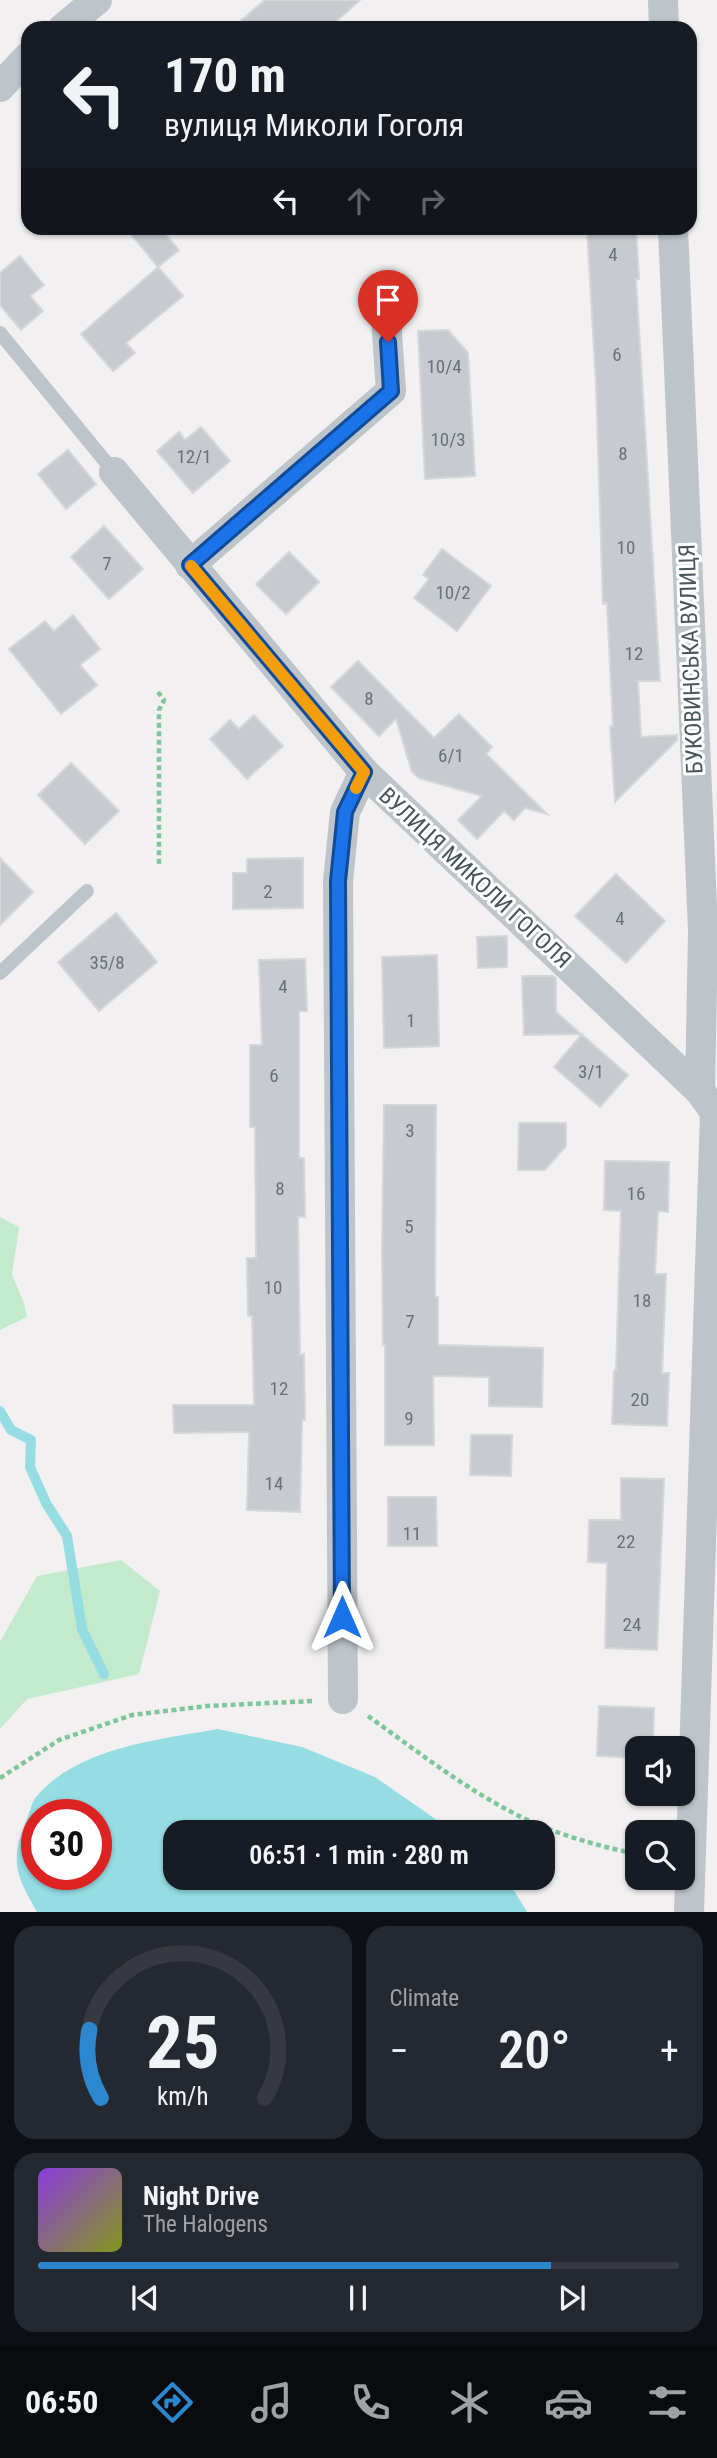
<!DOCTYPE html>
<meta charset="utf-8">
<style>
body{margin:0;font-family:"Roboto Condensed",sans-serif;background:#242831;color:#f1f3f6;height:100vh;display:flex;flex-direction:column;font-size:26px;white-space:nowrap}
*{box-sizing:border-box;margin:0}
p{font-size:23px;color:#9ea1a6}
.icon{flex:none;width:38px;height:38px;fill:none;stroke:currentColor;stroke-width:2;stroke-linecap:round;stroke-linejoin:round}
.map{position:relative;height:1912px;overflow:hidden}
.drawer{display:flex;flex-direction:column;gap:14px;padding:14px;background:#0d0f14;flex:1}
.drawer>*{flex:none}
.hud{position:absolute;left:21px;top:21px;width:676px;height:214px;border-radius:21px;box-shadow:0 2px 5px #0004;background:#171b24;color:#f1f3f6;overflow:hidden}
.tools{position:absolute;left:625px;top:1736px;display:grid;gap:14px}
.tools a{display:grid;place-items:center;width:70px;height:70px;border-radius:14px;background:#171b24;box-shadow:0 2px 5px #0004;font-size:35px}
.speed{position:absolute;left:21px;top:1799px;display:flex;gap:14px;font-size:35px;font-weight:700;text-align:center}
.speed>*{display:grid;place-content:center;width:91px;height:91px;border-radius:50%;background:#171b24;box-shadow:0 2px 5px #0004;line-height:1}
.speed .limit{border:10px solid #d22;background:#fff;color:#111}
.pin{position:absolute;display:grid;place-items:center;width:60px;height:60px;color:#fff;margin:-72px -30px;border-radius:50% 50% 50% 0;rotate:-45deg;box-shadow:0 0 7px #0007}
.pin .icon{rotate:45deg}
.me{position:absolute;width:77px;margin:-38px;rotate:0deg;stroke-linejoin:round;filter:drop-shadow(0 0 5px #0008)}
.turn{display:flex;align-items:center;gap:24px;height:147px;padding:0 28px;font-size:32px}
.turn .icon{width:91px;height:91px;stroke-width:2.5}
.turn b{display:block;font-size:49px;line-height:60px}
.lanes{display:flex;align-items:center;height:66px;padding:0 28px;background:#0003;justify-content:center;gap:35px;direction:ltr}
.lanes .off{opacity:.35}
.big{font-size:52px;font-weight:600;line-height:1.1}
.drawer .card{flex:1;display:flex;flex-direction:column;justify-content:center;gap:10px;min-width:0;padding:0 24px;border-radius:21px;background:#242831}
.drawer .dial{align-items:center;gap:0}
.dial svg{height:182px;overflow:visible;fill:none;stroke:#363941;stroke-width:7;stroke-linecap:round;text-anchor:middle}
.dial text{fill:#f1f3f6;stroke:none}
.song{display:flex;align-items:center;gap:21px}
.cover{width:84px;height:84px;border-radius:10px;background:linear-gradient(135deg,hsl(270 70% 55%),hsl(70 70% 35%))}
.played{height:7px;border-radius:4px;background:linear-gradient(90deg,#2d87cf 80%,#363941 80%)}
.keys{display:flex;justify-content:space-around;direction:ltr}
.heat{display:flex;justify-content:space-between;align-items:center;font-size:38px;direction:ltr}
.drawer .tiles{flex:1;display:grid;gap:14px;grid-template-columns:1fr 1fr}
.card:last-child{grid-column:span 2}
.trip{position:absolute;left:163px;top:1820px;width:392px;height:70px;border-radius:21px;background:#171b24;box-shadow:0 2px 5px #0004;font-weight:600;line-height:70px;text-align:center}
.menu{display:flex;height:112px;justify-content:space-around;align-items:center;background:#090b0e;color:#9ea1a6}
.menu .icon{width:49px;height:49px}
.menu .selected{color:#2d87cf}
.menu b{font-size:32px;color:#f1f3f6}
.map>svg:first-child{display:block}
.green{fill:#c3eacd}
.water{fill:#95dce3;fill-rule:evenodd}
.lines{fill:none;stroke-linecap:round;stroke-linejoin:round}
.stream{stroke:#95dce3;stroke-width:10}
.building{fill:#c7cbcf;stroke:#d4d7da;stroke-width:2}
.path{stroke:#7fc59a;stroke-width:4.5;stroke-dasharray:5 3.5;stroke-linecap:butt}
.lane{stroke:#bdc5cb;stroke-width:14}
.street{stroke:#bdc5cb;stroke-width:30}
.route-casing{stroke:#114b97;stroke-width:18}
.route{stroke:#1a73e8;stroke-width:12}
.slow{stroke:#f59e0b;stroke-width:12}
.labels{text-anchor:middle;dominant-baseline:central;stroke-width:6;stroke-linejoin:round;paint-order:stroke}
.number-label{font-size:19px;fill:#687278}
.street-label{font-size:23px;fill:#49555b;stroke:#fff}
</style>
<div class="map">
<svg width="717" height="1912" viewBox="0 0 717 1912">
<rect width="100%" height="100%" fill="#f2f0f0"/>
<!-- green -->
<g class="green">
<path d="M0 1217 19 1227 12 1275 24 1303 27 1317 0 1330Z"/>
<path d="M121 1560 160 1591 139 1674 27 1699 0 1729V1642L37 1576Z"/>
</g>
<!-- water -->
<path class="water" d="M218 1729 302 1747 375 1777 454 1832H175V1878H500L515 1892 527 1912H37C17 1876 9 1863 26 1822 29 1814 31 1804 36 1797 78 1747 158 1740 218 1729ZM37 1815H96V1874H37Z"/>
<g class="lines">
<!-- stream -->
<path class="stream" d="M0 1411 11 1430 31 1440 30 1467 46 1503 67 1536 82 1629 104 1674"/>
</g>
<!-- building -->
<g class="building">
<path d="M265 0H360L329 28H232Z"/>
<path d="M126 228H160L179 250 158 267Z"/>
<path d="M636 228 639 279H636L660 681H638L641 737 677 735V740L615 802 610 726H613L607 603 603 604 596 385 587 229Z"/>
<path d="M20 256 44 285 30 296 43 311 21 330 0 305V273Z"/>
<path d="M158 267 183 296 126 343 135 353 113 371 81 334Z"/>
<path d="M448 330 468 353 475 476 425 479 418 331Z"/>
<path d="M201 427 230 461 193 493 157 451 179 432 185 440Z"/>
<path d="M68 450 96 484 66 509 38 474Z"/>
<path d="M104 526 143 569 109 599 71 557Z"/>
<path d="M442 549 491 586 457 631 414 598 429 579 423 575Z"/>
<path d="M289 552 319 582 286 614 256 584Z"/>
<path d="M73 615 100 649 80 665 97 685 61 714 9 649 45 621 54 631Z"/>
<path d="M358 661 434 738 459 714 492 747 486 754 547 814 525 808 514 820 504 811 477 839 458 820 482 796 419 778 412 772 396 719 379 736 331 687Z"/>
<path d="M254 715 283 746 247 779 210 739 230 720 239 729Z"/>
<path d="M71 763 119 811 85 844 38 795Z"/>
<path d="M0 858 33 892 0 925Z"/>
<path d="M303 858V908L233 909V873H247V859Z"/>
<path d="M616 874 665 921 626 963 575 916Z"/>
<path d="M116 913 157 962 99 1011 58 962Z"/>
<path d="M507 936V967L478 968 477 937Z"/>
<path d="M437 955 439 1046 384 1048 382 957Z"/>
<path d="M305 959 307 1011H299V1158H304L305 1217H298L300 1355 304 1354 305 1420H302L300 1512 247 1510 249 1432 174 1433 173 1405H254L252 1316H248L247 1258H256L255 1127H250V1045H262L259 960Z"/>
<path d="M522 976H553L556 978V1012L628 1075 600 1107 554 1067 582 1034 524 1035Z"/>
<path d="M384 1105H436L435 1297H438V1345L543 1348 542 1407 489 1406V1377L433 1376 434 1445H385V1345H383L382 1249Z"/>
<path d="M519 1123H566V1146L545 1170H518Z"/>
<path d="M605 1161 669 1162 668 1212 658 1211 655 1274H666L662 1373H669L667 1426 612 1424 614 1371H616L621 1211 604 1210Z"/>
<path d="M471 1435H512L511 1476 470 1475Z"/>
<path d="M621 1478 664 1479 657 1650 605 1648 607 1563 588 1562 589 1520H621Z"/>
<path d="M388 1497H436L437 1546H388Z"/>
<path d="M599 1706 654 1708 653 1748H637V1758L597 1756Z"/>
</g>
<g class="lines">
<!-- path -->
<g class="path">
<path d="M158 692 164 700 159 710V866"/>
<path d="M368 1716C421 1754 474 1796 534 1823 566 1837 603 1847 637 1854"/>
<path d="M0 1778 59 1740 132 1715 207 1706 312 1701"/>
</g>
<!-- lane -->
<g class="lane">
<path d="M0 333 114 472"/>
<path d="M0 973 87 891"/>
</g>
<!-- street -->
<g class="street">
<path d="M663 0 664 28"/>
<path d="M63 28 97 0"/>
<path d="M0 87 28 57"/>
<path d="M673 228 703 930 700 1091"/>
<path d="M114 472 364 772 700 1091 717 1115"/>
<path d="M190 565 391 391 386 318"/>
<path d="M343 1699 338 881 345 812 364 772"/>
<path d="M689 1912 715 1113"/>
</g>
</g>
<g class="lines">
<defs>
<path id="route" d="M342 1617 338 881 345 812 364 772 190 565 391 391 388 342"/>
</defs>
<!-- route casing -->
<use href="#route" class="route-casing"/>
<!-- route -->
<use href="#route" class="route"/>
<!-- slow -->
<path class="slow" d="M191 566 364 772 356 788"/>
</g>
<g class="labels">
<!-- number labels -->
<g class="number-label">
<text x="613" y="254">4</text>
<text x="617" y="354">6</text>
<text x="444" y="366">10/4</text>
<text x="448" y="439">10/3</text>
<text x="623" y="453">8</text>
<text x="194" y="456">12/1</text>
<text x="626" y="547">10</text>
<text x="107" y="563">7</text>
<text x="453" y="592">10/2</text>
<text x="634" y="653">12</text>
<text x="369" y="698">8</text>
<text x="451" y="755">6/1</text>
<text x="268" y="891">2</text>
<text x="620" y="918">4</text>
<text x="107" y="962">35/8</text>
<text x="283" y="986">4</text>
<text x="411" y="1020">1</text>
<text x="591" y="1071">3/1</text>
<text x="274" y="1075">6</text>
<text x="410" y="1130">3</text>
<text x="280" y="1188">8</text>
<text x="636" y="1193">16</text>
<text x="409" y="1226">5</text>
<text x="273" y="1287">10</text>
<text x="642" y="1300">18</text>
<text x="410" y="1321">7</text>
<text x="279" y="1388">12</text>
<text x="640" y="1399">20</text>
<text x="409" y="1418">9</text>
<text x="274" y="1483">14</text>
<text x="412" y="1533">11</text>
<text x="626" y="1541">22</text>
<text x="632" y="1624">24</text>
</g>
<!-- street labels -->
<g class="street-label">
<text transform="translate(691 659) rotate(-92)">БУКОВИНСЬКА ВУЛИЦЯ</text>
<text transform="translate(475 878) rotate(43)">ВУЛИЦЯ МИКОЛИ ГОГОЛЯ</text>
</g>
</g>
</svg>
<div class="tools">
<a><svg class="icon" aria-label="sound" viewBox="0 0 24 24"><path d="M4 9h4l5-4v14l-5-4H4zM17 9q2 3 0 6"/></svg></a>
<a><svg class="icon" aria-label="search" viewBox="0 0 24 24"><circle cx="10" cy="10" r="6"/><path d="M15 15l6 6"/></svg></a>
</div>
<div class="speed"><div class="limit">30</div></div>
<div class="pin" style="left:388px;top:342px;background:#d93025"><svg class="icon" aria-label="arrive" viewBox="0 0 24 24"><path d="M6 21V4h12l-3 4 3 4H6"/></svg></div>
<svg class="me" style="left:342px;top:1617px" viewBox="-20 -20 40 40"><path d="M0-17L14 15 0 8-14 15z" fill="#1a73e8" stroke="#fff" stroke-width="4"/></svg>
<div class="trip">06:51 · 1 min · 280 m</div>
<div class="hud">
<div class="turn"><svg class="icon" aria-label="left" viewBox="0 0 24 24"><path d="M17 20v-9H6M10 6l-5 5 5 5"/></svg><div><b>170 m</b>вулиця Миколи Гоголя</div></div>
<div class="lanes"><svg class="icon" aria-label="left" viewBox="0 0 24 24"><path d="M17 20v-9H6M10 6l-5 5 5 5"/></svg><svg class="icon off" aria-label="ahead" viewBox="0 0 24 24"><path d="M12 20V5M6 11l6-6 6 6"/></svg><svg class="icon off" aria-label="right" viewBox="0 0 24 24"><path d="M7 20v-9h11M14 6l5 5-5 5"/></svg></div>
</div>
</div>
<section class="drawer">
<div class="tiles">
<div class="card dial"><svg viewBox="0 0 100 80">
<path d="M14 69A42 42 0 1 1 86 69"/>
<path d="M14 69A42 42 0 0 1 9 39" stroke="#2d87cf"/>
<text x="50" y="56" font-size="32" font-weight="700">25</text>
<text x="50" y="72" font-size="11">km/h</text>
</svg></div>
<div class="card"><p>Climate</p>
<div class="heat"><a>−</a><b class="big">20°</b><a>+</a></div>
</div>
<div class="card">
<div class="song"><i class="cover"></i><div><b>Night Drive</b><p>The Halogens</p></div></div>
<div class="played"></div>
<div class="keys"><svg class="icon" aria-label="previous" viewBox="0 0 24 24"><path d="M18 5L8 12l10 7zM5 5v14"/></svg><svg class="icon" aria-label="pause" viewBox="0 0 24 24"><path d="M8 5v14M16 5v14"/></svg><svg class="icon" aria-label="next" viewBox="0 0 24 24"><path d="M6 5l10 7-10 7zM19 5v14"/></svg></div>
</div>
</div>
</section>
<nav class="menu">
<b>06:50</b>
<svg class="icon selected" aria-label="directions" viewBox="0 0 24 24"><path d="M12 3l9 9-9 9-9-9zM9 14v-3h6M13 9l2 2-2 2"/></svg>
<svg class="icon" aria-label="music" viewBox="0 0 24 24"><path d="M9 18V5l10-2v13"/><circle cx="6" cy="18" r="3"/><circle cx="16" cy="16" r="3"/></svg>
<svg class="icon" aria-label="phone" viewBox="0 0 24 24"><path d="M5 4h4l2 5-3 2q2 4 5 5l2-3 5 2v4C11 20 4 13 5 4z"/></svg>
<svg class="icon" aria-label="climate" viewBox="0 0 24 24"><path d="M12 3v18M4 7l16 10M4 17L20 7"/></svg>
<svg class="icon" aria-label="car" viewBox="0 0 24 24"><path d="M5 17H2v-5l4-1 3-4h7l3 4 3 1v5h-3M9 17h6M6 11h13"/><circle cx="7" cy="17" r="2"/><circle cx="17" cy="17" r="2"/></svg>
<svg class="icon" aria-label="filters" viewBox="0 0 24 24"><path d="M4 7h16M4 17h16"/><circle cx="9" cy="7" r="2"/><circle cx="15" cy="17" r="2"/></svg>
</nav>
